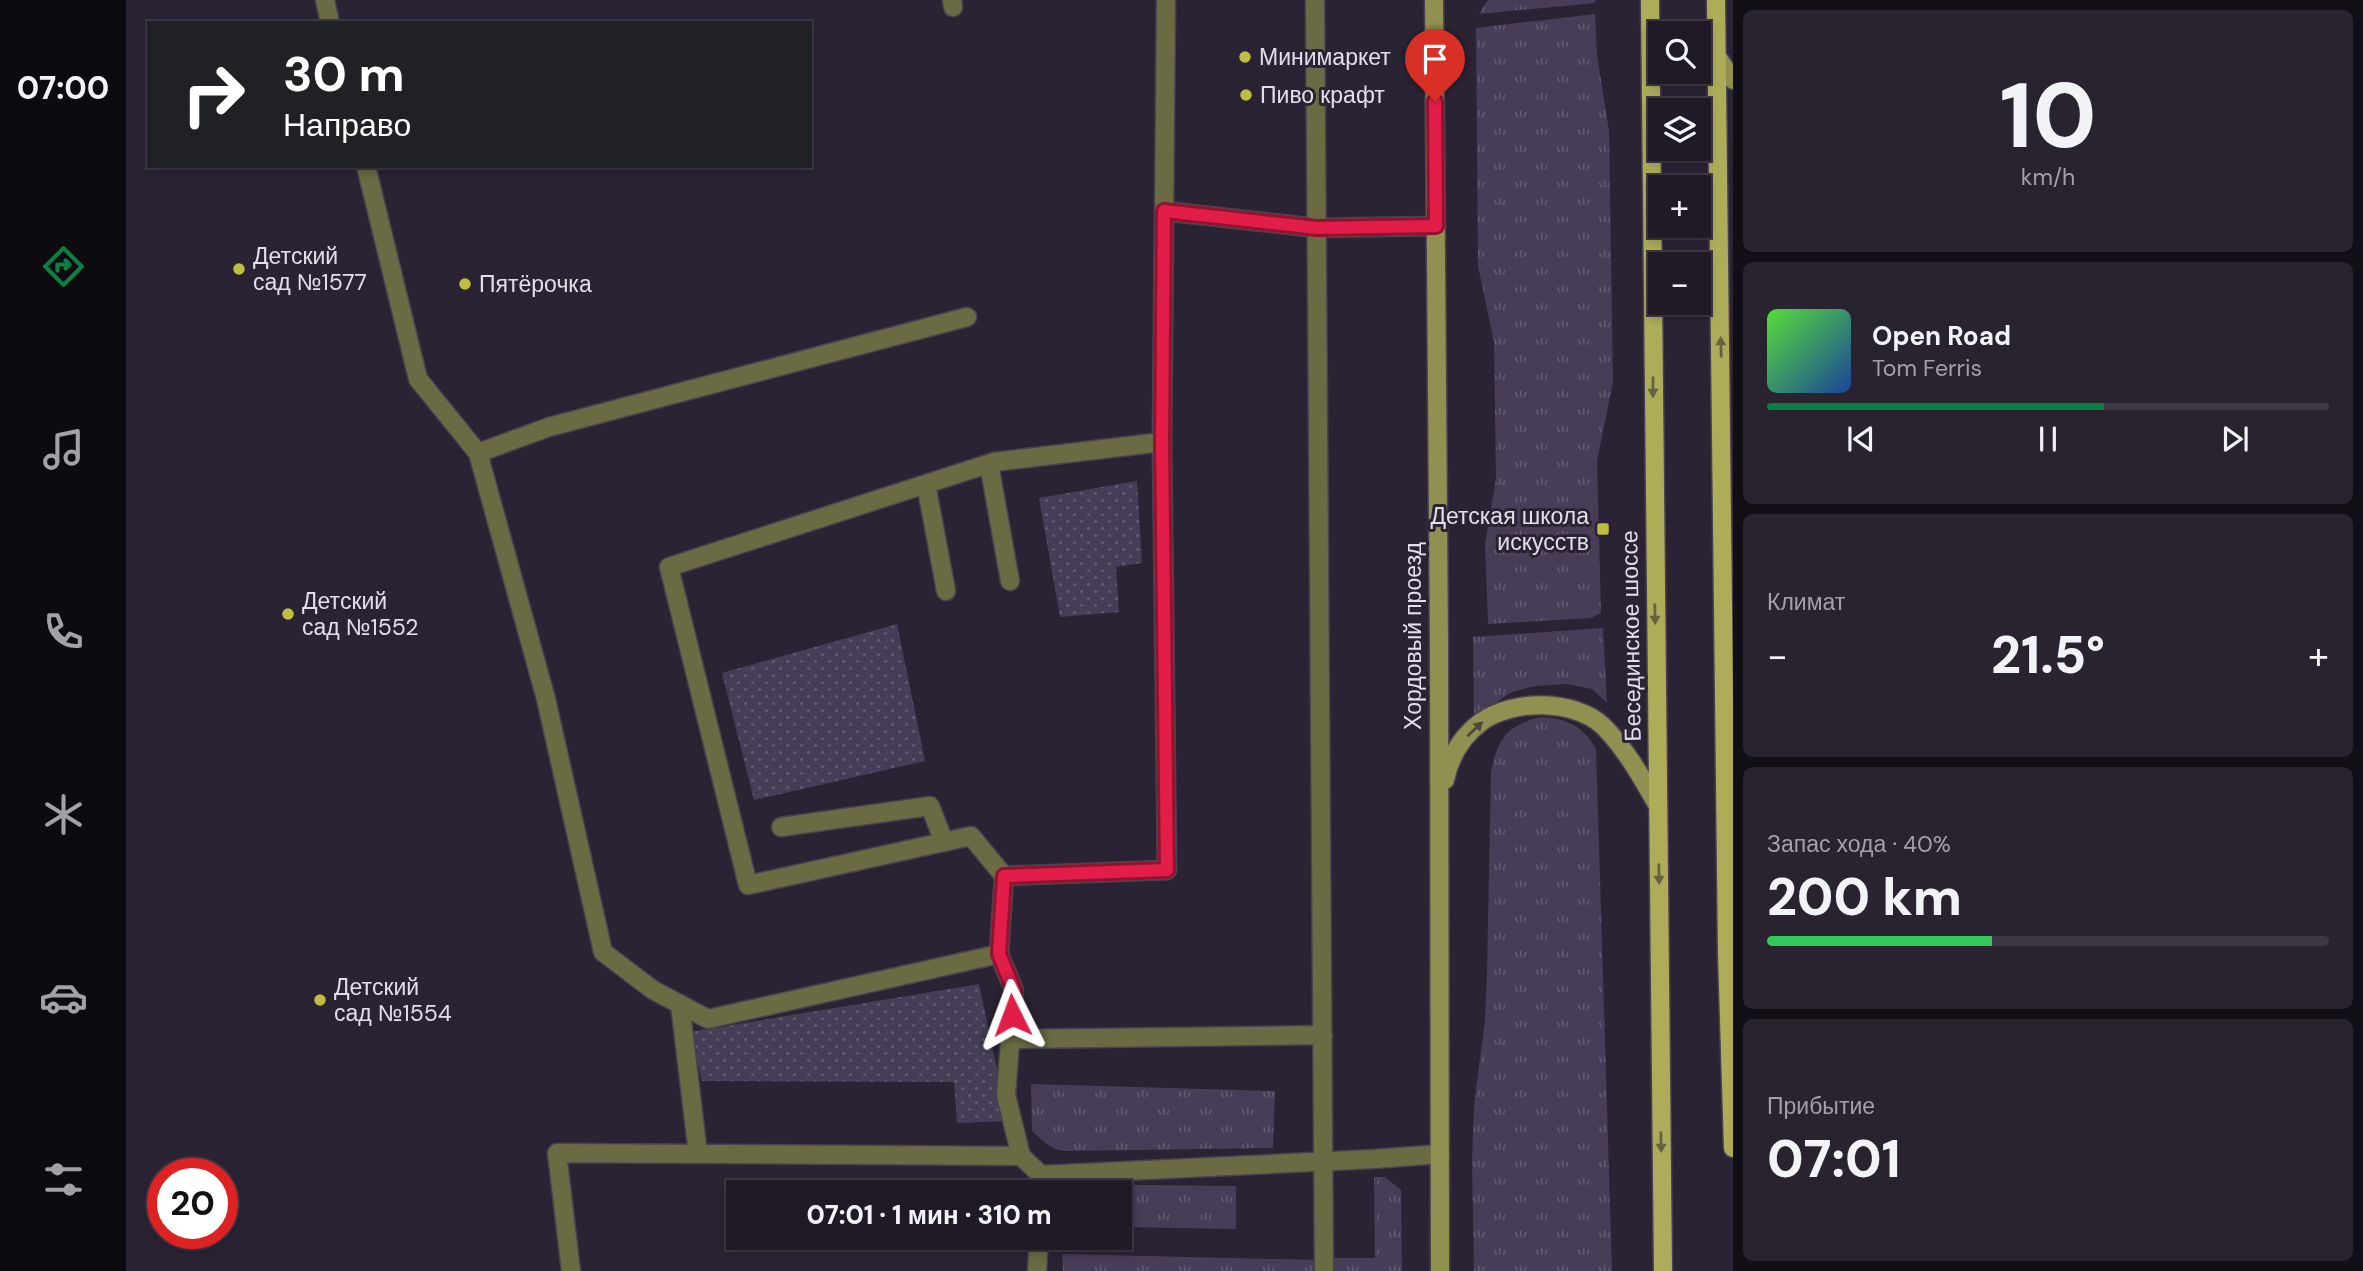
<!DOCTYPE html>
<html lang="ru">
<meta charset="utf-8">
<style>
body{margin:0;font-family:"DM Sans",sans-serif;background:#28232f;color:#f1f3f6;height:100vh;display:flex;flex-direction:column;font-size:26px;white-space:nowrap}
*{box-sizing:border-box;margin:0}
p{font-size:23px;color:#a2a1a7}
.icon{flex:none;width:38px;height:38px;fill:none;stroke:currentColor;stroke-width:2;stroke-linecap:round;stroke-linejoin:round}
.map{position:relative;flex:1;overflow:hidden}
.side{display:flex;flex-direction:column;gap:10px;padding:10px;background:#120e15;width:630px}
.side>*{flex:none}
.banner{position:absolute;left:21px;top:21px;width:665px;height:147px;border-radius:0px;box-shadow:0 4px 10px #0003,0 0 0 2px #3d3844;background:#202124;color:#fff;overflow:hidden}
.buttons{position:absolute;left:1522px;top:21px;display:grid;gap:14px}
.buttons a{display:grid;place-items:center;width:63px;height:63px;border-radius:0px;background:#201a27;box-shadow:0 4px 10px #0003,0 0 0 2px #3d3844;font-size:35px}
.speed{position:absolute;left:21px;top:1158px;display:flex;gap:14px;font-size:35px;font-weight:700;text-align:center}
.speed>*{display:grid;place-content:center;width:91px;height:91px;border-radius:50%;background:#201a27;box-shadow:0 4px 10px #0003,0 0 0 2px #3d3844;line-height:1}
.speed .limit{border:10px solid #d22;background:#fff;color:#111}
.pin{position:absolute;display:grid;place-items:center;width:60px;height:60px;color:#fff;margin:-72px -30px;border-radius:50% 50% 50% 0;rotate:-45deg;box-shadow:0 0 7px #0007}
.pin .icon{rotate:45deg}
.me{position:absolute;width:77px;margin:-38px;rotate:357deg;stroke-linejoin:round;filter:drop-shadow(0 0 5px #0008)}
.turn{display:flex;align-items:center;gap:24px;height:147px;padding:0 21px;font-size:32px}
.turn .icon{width:91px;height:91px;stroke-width:2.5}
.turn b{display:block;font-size:49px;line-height:60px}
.big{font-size:52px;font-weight:800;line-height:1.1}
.side .widget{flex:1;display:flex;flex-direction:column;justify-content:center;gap:10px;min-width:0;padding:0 24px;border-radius:10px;background:#28232f}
.side .dial{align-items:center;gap:0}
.dial b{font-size:91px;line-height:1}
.song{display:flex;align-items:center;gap:21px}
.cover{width:84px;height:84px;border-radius:10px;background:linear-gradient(135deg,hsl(110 70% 55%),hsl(220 70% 35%))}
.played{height:7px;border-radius:4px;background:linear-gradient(90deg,#0b8043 60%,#3d3844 60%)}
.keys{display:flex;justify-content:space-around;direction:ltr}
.heat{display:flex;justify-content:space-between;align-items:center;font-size:38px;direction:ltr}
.charge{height:10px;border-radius:5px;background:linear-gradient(90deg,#34c759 40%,#3d3844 0)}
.trip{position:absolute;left:600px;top:1180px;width:406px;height:70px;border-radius:0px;background:#201a27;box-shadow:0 4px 10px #0003,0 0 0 2px #3d3844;font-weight:800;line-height:70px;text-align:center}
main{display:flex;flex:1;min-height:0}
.tabs{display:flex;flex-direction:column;width:126px;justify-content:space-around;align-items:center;background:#0d0a10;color:#a2a1a7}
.tabs .icon{width:49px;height:49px}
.tabs .active{color:#0b8043}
.tabs b{font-size:32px;color:#f1f3f6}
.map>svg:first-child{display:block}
.grass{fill:url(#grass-tufts)}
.park{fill:url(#park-dots)}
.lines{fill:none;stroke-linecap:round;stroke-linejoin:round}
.service-casing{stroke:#484151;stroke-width:21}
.secondary-casing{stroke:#484151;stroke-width:21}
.primary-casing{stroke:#484151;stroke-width:21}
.service{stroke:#6a6a43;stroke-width:18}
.secondary{stroke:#909050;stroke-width:18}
.primary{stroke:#adad59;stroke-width:18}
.oneway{fill:#656145}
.oneway2{fill:#4e493e}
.route-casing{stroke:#92132f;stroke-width:18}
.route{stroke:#e11d48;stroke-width:12}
.poi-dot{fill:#bfbe41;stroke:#2a2334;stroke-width:2.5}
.labels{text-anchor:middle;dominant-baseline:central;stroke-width:6;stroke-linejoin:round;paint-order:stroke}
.poi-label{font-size:23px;fill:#e3dfea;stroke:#2a2334;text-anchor:start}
.street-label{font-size:23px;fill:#e3dfea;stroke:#2a2334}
</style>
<main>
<nav class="tabs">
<b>07:00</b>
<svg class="icon active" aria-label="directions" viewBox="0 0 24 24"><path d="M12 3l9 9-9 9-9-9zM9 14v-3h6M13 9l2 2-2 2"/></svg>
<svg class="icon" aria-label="music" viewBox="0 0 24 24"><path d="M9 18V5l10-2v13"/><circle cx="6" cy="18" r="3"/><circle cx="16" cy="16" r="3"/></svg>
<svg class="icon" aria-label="phone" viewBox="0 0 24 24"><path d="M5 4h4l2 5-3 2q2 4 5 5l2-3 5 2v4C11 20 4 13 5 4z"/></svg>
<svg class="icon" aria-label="climate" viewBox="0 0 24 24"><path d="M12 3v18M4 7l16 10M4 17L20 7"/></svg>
<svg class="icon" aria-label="car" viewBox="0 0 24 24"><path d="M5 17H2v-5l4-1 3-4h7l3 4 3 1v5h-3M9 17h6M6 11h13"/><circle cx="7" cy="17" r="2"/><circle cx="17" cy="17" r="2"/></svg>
<svg class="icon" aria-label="filters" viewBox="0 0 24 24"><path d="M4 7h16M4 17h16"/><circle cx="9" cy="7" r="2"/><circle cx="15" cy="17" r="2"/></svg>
</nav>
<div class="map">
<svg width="1607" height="1271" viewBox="0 0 1607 1271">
<defs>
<pattern id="grass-tufts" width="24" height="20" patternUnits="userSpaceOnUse" patternTransform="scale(1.75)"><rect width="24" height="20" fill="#473d57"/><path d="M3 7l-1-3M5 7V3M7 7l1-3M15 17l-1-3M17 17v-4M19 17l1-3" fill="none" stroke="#61596f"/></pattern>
<pattern id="park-dots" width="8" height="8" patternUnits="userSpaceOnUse" patternTransform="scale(1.75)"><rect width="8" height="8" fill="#473d57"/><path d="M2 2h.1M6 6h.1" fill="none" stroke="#61596f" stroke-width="1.8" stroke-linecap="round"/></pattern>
</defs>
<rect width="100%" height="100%" fill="#2a2334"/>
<!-- grass -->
<g class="grass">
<path d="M1362 0H1469V3L1353 14Z"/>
<path d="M1469 14 1471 55 1483 131 1487 382 1471 461 1475 613 1465 618 1362 624 1359 544 1370 479 1368 342 1352 266 1350 28Z"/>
<path d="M1477 628 1481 703 1466 689 1441 684 1408 686 1384 693 1348 718 1347 637Z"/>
<path d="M1414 717C1441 718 1457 726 1470 749L1486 1271H1348L1346 1162 1348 1105 1359 1020 1361 973 1365 772C1372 739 1380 726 1414 717Z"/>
<path d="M905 1084 1149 1091 1147 1148 937 1151C923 1148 916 1140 906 1131Z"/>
<path d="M1248 1177H1259L1275 1190 1276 1271H1199V1258H1249Z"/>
<path d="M933 1184 1110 1186V1229L994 1227V1192H933Z"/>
<path d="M936 1254 1193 1260V1271H937Z"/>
</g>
<!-- park -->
<g class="park">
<path d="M1011 481 1016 563 990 567 993 612 934 617 913 498Z"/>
<path d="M771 624 799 761 628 800 596 673Z"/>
<path d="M853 984 882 1121 831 1123 828 1082 576 1081 564 1032Z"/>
</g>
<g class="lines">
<defs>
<g id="service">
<path d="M199 0 204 23"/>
<path d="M826 0 827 7"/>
<path d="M1040 0 1036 442 1041 870 878 876 873 954 888 990 880 1095 895 1156 915 1175 1248 1159 1314 1154"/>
<path d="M1189 0 1198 1271"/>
<path d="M240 166 292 379 352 453 420 699 477 952 527 990 582 1019 873 954"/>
<path d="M1038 211 1191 228 1310 226"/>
<path d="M352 453 423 427 841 317"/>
<path d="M863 464 884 581"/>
<path d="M800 484 820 591"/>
<path d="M655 827 804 806 818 842"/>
<path d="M878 876 845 836 622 885 543 567 868 462 1036 442"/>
<path d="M554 1004 572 1154"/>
<path d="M884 1039 1197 1035"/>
<path d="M445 1271 431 1153 895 1156"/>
<path d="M911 1271 913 1237"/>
</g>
<g id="secondary">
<path d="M1308 0 1313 645 1314 1271"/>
<path d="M1592 58 1607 80"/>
<path d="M1319 780C1324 756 1335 737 1355 722 1387 699 1448 699 1477 726 1500 749 1516 778 1532 806"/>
</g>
<g id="primary">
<path d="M1524 0 1537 1271"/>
<path d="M1590 0 1601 954 1607 1148"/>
</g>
</defs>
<!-- service casing -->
<use href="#service" class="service-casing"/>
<!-- secondary casing -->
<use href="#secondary" class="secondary-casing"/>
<!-- primary casing -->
<use href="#primary" class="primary-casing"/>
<!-- service -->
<use href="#service" class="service"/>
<!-- secondary -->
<use href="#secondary" class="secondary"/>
<!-- primary -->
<use href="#primary" class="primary"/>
</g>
<!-- one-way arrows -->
<defs><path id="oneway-solid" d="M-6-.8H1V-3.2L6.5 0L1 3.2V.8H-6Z" transform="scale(1.75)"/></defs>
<g class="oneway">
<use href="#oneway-solid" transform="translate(1595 347) rotate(-91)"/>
<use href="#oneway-solid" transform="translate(1527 387) rotate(90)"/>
<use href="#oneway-solid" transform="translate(1529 614) rotate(89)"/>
<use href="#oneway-solid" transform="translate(1533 874) rotate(89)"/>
<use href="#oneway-solid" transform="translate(1535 1142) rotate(89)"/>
</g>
<use class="oneway2" href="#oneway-solid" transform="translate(1349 729) rotate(-43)"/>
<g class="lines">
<defs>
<path id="route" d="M886 1015 888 990 873 954 878 876 1041 870 1036 442 1038 211 1191 228 1310 226 1309 101"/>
</defs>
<!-- route casing -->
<use href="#route" class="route-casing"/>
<!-- route -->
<use href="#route" class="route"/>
</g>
<!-- markers -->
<g class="poi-dot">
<circle cx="1119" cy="57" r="7"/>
<circle cx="1120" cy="95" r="7"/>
<circle cx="113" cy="269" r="7"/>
<circle cx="339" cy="284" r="7"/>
<rect x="1470" y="522" width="14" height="14" rx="3.5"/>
<circle cx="162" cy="614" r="7"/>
<circle cx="194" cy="1000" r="7"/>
</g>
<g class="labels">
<!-- poi labels -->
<g class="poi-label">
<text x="1133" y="57">Минимаркет</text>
<text x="1134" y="95">Пиво крафт</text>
<text x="127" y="256">Детский<tspan x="127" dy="26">сад №1577</tspan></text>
<text x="353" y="284">Пятёрочка</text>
<text x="1463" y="516" text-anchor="end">Детская школа<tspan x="1463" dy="26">искусств</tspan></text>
<text x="176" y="601">Детский<tspan x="176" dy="26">сад №1552</tspan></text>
<text x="208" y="987">Детский<tspan x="208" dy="26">сад №1554</tspan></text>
</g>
<!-- street labels -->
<g class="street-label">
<text transform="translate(1287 636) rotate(-90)">Хордовый проезд</text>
<text transform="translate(1505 636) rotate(-91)">Бесединское шоссе</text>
</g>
</g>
</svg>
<div class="buttons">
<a><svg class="icon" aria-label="search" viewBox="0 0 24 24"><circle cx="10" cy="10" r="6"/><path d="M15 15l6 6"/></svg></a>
<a><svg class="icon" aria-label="layers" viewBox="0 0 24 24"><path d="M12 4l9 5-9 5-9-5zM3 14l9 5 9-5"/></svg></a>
<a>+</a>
<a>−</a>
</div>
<div class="speed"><div class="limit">20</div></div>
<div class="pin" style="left:1309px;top:101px;background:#d93025"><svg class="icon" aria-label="arrive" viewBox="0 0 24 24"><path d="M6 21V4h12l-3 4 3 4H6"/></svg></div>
<svg class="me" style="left:886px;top:1015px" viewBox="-20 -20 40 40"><path d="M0-17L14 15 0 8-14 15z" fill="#e11d48" stroke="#fff" stroke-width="4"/></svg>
<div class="trip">07:01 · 1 мин · 310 m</div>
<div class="banner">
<div class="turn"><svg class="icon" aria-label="right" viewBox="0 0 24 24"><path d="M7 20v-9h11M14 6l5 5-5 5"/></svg><div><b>30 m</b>Направо</div></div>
</div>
</div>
<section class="side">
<div class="widget dial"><b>10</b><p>km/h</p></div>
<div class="widget">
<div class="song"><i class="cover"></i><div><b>Open Road</b><p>Tom Ferris</p></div></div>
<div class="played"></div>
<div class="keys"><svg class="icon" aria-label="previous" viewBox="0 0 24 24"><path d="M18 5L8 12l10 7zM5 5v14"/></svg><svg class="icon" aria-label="pause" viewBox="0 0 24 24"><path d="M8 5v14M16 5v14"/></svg><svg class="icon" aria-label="next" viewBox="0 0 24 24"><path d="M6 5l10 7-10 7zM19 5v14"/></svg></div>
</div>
<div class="widget"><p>Климат</p>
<div class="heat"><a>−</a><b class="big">21.5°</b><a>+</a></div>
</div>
<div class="widget"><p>Запас хода · 40%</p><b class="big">200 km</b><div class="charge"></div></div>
<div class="widget"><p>Прибытие</p><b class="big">07:01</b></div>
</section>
</main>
